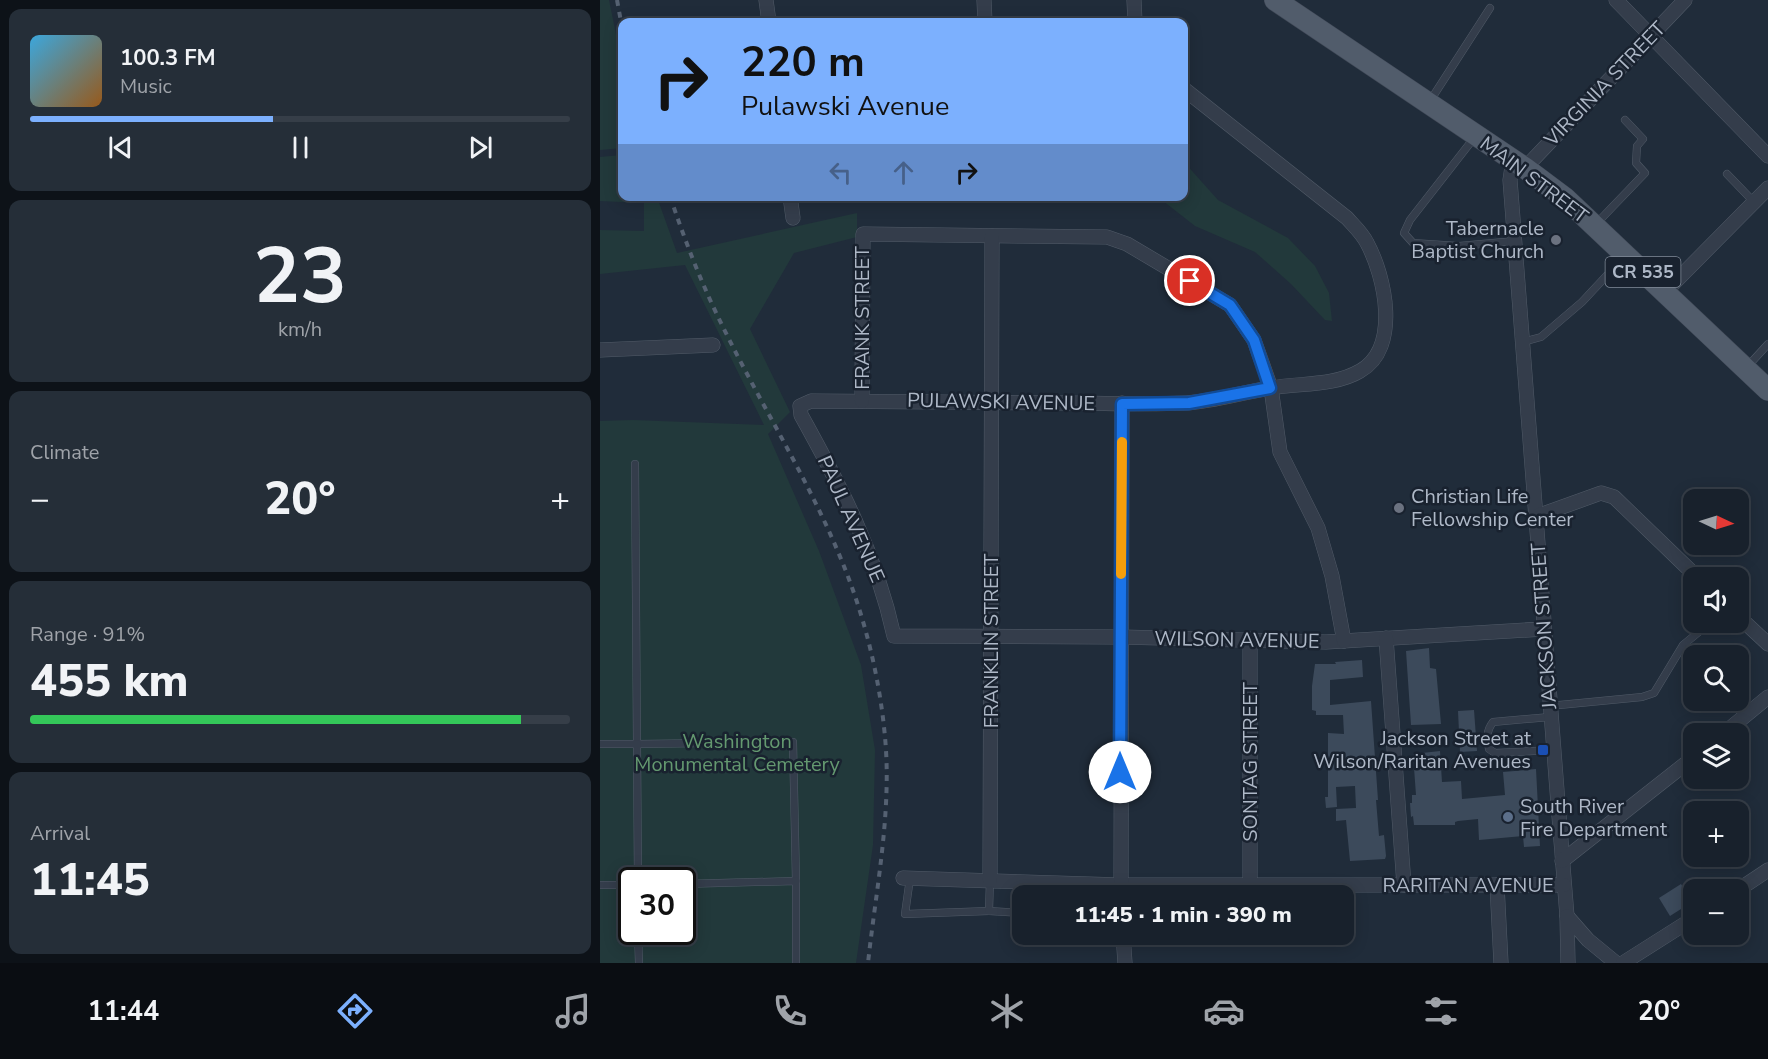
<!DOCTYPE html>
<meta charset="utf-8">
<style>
body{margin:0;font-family:"Nunito Sans",sans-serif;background:#252e38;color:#f1f3f6;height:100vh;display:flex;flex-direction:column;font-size:22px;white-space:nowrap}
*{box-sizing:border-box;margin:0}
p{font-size:20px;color:#9fa3a9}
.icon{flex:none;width:33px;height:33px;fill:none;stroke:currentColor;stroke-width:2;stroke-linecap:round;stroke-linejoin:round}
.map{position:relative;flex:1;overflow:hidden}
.side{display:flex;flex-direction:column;gap:9px;padding:9px;background:#0d1218;width:600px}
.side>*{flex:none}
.hud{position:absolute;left:18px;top:18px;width:570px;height:183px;border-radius:12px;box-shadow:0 3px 15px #0003,0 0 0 2px #363e48;background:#7cb0fe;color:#111;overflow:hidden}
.needle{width:39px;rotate:94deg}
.controls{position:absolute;left:1083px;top:489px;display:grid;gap:12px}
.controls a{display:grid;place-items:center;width:66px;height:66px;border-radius:12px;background:#18212c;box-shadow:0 3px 15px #0003,0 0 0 2px #363e48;font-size:30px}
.speed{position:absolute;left:18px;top:867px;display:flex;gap:12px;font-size:30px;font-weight:700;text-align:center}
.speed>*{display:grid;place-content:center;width:78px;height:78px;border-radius:50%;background:#18212c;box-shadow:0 3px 15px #0003,0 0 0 2px #363e48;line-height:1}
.speed .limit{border:3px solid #111;border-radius:9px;background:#fff;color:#111}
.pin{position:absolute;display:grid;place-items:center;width:51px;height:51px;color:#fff;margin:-26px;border:3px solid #fff;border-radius:50%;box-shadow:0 2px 6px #0007}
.me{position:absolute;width:66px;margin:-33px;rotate:0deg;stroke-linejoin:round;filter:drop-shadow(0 0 4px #0008)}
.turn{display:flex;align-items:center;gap:21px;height:126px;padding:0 24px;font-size:27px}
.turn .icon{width:78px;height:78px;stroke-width:2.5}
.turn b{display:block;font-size:42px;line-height:51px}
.lanes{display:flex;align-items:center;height:57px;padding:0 24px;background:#0003;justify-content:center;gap:30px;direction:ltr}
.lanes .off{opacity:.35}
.big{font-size:45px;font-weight:800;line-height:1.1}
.side .widget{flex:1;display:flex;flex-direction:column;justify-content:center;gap:9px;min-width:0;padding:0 21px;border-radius:12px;background:#252e38}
.side .dial{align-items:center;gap:0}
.dial b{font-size:78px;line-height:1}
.song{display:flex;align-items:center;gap:18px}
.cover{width:72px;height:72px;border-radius:9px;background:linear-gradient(135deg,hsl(200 70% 55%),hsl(30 70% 35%))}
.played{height:6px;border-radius:3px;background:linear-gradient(90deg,#7cb0fe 45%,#363e48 45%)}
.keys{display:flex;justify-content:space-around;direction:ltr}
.heat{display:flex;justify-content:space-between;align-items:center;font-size:33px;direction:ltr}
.charge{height:9px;border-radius:4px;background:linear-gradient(90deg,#34c759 91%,#363e48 0)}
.trip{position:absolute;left:412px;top:885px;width:342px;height:60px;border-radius:12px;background:#18212c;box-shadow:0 3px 15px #0003,0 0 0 2px #363e48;font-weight:800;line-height:60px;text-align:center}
.menu{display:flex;height:96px;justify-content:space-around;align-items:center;background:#0a0d12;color:#9fa3a9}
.menu .icon{width:42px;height:42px}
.menu .active{color:#7cb0fe}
.menu b{font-size:27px;color:#f1f3f6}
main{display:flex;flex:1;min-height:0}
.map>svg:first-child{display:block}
.green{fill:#22393b;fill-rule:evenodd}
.building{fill:#3c4a5b}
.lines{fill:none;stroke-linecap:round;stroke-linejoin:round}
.service-casing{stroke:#515b68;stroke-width:8}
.minor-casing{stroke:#515b68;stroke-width:15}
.primary-casing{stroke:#404957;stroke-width:22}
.service{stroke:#343d4b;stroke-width:7}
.minor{stroke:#343d4b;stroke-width:14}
.primary{stroke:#515c6b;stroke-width:21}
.rail{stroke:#556172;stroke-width:4;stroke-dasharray:6 6;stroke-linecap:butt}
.route-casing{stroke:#114b97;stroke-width:15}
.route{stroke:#1a73e8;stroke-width:10}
.slow{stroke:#f59e0b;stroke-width:10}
.worship-dot{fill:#6b7280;stroke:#19222f;stroke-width:2}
.transit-dot{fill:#1a4fb4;stroke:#19222f;stroke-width:2}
.service-dot{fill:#5c6f8a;stroke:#19222f;stroke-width:2}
.labels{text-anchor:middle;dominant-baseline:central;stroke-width:5;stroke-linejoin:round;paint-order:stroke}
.shield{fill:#19222f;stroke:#818b99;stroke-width:1.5}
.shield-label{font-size:18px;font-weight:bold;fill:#aeb8c7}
.street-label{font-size:20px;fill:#aeb8c7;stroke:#19222f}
.poi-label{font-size:20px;fill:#aeb8c7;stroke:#19222f;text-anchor:end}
.park-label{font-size:20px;fill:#649970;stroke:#19222f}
</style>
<main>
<section class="side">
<div class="widget">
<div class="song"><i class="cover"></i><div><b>100.3 FM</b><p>Music</p></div></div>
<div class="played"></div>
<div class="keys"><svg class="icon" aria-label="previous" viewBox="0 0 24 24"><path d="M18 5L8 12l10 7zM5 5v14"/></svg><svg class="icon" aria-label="pause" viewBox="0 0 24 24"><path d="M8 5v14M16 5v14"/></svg><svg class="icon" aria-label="next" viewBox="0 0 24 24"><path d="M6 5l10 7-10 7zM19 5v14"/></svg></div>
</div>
<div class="widget dial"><b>23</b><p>km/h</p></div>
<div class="widget"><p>Climate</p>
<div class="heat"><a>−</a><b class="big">20°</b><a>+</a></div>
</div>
<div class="widget"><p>Range · 91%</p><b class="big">455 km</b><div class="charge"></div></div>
<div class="widget"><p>Arrival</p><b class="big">11:45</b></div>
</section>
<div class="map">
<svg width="1168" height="963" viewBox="0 0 1168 963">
<rect width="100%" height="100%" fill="#202c3a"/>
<!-- green -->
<g class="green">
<path d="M0 0H9L22 64V148L0 150Z"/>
<path d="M22 155V196L57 197 77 253 257 213V237L194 253 150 329 190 412 168 434 219 551 261 665 275 750 273 845 256 963H0V421L33 420 164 425 85 265 0 274V230L44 231V203L0 201V157ZM32 880H82V932H32Z"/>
<path d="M584 162 618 200 688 238 715 266 729 293 732 321 725 320 691 284 655 252 595 226 558 197 584 196Z"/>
</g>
<!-- building -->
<g class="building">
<path d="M829 648 830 668 836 669 841 724 811 725 806 651Z"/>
<path d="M762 660 763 677 730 680V705L771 701 778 800H776L779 836 784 835 786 856 785 859 750 861 746 820 736 821V809L756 808 755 786 736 787 737 807 726 808 725 797H728V733L744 734 743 715H716V711L712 710V686L715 664H736L735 662Z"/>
<path d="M874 710 877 751 860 752 858 711Z"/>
<path d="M840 751 842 782 861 781 862 799 905 795 903 772 936 769 940 846 924 847 923 836 879 840 878 819 858 821 855 822V825H814L813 816 811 817 810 803H812V795H816L813 754Z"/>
<path d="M1081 884 1092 902 1070 916 1059 898Z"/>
</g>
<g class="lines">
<defs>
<g id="service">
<path d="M830 101 890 8"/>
<path d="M874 138 810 220 804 233 813 243 859 246 915 241"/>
<path d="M1127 174 1154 202"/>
<path d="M996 224 1045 173 1036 163 1037 146 1043 139 1025 120"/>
<path d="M923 342 941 337 982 302 1024 257"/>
<path d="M1147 367 1168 344"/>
<path d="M35 464 37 744 193 742 196 881"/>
<path d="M949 706 1042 697 1054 693 1083 645 1111 622"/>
<path d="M950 717 893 722C886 731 887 739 889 749L895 753 953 750"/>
<path d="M0 744H37L38 880"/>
<path d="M310 878 305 914 389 911"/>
<path d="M390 880 389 911 423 913"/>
<path d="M82 884 196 881V963"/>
<path d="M0 885H32"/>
<path d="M38 932 39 963"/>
</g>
<g id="minor">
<path d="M166 0 169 22"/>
<path d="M384 0 385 22"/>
<path d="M534 0 535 22"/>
<path d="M1016 0 1168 156"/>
<path d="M584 89 747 218C754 226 762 233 767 243 785 276 801 348 760 371 735 386 699 383 671 388 643 392 615 401 586 403 546 405 505 403 464 403 380 403 295 401 211 401L200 406 201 415C241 487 276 554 294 636L521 637 726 642 943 629"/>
<path d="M913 160 910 180C930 426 947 671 967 916L968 963"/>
<path d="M925 168 1085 0"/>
<path d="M190 196 193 218"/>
<path d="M1065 292 1168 188"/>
<path d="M0 350 113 345"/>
<path d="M262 401 263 234 507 237 527 244 630 305 654 340 671 388 680 452 718 528 732 576 744 641"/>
<path d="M937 516 1001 493 1014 497 1098 578"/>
<path d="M1138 616 1168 644"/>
<path d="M786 638 804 885"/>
<path d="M1123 734 1168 697"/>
<path d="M962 861 1094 757"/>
<path d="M303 878 520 885H964"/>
<path d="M390 880 392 236"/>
<path d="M650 885V639"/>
<path d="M897 885 901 963"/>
<path d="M1138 890 1168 870"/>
<path d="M521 896 522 403"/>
<path d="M967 916 988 940 1016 963"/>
<path d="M523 934 525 963"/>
<path d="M1023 963 1094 918"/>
</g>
<path id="primary" d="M675 0 925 168 965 198 1168 390"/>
</defs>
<!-- service casing -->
<use href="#service" class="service-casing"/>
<!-- minor casing -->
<use href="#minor" class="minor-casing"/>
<!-- primary casing -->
<use href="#primary" class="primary-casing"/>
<!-- service -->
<use href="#service" class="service"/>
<!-- minor -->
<use href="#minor" class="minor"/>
<!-- primary -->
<use href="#primary" class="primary"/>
<!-- rail -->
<g class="rail">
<path d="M17 0 22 27"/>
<path d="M70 196C85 241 102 285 123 327 163 409 214 488 247 574 267 626 280 682 285 737 292 812 276 889 268 963"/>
</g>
</g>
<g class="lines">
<defs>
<path id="route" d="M520 772 522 404 589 403 670 388 654 340 630 305 590 281"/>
</defs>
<!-- route casing -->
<use href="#route" class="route-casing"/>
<!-- route -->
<use href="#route" class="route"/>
<!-- slow -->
<path class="slow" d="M521 574 522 442"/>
</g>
<!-- markers -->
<g class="worship-dot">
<circle cx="956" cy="240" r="6"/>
<circle cx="799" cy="508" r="6"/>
</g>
<rect class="transit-dot" x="937" y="744" width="12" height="12" rx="3"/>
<circle class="service-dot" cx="908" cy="817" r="6"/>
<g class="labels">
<!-- shield labels -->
<rect class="shield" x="1005.5" y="257" width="75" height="30" rx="4.5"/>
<g class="shield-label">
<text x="1043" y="272">CR 535</text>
</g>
<!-- street labels -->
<g class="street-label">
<text transform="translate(1005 84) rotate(-46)">VIRGINIA STREET</text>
<text transform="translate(934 180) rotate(37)">MAIN STREET</text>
<text transform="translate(262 318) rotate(-90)">FRANK STREET</text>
<text transform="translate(401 402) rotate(1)">PULAWSKI AVENUE</text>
<text transform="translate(251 519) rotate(66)">PAUL AVENUE</text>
<text transform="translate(944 626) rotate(-94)">JACKSON STREET</text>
<text transform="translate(637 640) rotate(1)">WILSON AVENUE</text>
<text transform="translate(391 641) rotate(-90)">FRANKLIN STREET</text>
<text transform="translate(650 762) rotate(-90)">SONTAG STREET</text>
<text x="868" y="885">RARITAN AVENUE</text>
</g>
<!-- poi labels -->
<g class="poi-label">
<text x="944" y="228">Tabernacle<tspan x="944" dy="23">Baptist Church</tspan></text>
<text x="811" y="496" text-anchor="start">Christian Life<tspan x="811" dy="23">Fellowship Center</tspan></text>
<text x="931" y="738">Jackson Street at<tspan x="931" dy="23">Wilson/Raritan Avenues</tspan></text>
<text x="920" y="806" text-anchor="start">South River<tspan x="920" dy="23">Fire Department</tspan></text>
</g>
<!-- park labels -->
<g class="park-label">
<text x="137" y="741">Washington<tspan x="137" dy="23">Monumental Cemetery</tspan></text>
</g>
</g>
</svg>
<div class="controls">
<a><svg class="needle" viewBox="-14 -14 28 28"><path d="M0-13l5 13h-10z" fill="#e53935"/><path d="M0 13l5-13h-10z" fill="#9fa3a9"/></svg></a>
<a><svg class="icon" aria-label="sound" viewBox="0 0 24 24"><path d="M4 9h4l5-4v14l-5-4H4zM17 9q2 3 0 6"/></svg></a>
<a><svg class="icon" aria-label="search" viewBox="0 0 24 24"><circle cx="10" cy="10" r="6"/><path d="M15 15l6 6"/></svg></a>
<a><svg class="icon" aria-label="layers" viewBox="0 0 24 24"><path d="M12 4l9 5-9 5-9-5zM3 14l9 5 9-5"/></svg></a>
<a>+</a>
<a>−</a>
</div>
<div class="speed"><div class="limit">30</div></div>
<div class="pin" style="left:590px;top:281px;background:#d93025"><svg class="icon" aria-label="arrive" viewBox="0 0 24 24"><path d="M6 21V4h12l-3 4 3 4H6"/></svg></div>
<svg class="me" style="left:520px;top:772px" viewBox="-20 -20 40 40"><circle r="19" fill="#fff"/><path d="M0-13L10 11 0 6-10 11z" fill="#1a73e8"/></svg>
<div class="trip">11:45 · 1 min · 390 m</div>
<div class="hud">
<div class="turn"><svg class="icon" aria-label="right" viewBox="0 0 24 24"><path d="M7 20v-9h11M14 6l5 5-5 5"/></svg><div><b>220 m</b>Pulawski Avenue</div></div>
<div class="lanes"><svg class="icon off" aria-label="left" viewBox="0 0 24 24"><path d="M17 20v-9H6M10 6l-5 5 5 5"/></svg><svg class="icon off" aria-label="ahead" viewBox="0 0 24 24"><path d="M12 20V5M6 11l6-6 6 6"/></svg><svg class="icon" aria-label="right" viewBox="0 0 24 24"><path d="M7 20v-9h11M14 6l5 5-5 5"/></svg></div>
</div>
</div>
</main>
<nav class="menu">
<b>11:44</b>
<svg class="icon active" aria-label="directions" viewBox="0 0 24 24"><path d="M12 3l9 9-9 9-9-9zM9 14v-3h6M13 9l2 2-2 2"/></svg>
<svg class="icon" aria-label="music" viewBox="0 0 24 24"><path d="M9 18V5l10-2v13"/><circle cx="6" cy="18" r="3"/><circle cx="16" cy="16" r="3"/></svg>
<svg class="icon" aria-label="phone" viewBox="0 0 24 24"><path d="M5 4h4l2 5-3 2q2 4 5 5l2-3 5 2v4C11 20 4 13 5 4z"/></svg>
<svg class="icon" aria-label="climate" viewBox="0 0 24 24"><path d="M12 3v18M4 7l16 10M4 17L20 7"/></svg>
<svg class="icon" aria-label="car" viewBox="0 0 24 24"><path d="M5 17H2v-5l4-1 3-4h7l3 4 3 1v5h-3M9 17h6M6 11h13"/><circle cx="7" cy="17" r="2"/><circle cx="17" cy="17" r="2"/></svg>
<svg class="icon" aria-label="filters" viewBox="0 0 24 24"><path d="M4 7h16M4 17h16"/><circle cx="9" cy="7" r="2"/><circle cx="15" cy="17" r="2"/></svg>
<b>20°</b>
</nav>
